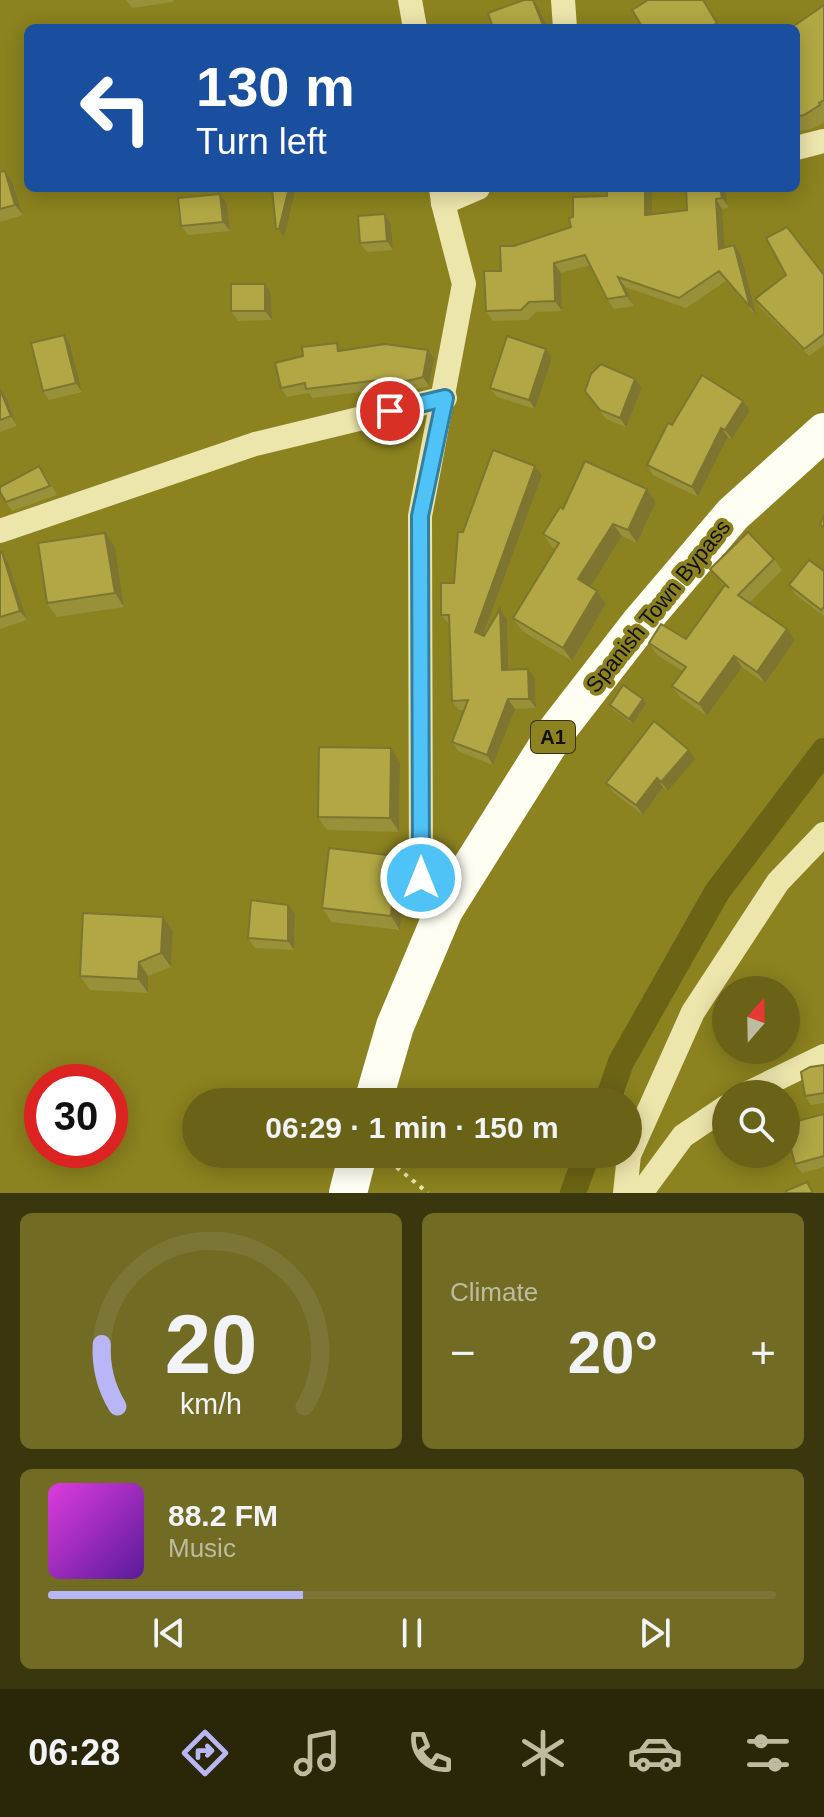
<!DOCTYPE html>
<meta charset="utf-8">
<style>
body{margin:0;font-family:Helvetica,sans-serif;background:#716b24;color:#f1f3f6;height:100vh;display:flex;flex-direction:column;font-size:30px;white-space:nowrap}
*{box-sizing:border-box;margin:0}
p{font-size:26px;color:#bdbca1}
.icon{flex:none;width:44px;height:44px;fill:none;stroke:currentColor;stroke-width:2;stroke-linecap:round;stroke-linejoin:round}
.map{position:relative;height:1193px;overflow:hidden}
.drawer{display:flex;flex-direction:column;gap:20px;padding:20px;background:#3a360d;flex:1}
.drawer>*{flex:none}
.guide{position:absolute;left:24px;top:24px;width:776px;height:168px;border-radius:12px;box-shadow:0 4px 20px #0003;background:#1a4fa0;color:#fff;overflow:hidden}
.needle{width:52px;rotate:20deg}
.tools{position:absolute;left:712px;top:976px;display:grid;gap:16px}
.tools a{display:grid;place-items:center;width:88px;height:88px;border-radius:50%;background:#696217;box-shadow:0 4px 20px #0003;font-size:40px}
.speed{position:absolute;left:24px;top:1064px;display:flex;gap:16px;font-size:40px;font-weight:700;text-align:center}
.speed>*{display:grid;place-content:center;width:104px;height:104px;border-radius:50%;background:#696217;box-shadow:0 4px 20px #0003;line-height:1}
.speed .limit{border:12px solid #d22;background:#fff;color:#111}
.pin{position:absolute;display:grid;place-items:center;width:68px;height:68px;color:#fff;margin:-34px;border:4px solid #fff;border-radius:50%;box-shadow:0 2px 8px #0007}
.me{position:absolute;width:88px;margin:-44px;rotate:0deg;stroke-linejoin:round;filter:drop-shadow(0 0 6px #0008)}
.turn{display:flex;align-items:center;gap:28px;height:168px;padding:0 40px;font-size:36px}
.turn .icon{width:104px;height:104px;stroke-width:2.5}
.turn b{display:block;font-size:56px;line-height:68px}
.big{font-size:60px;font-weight:700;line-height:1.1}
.drawer .card{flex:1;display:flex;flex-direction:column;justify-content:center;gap:12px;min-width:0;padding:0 28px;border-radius:12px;background:#716b24}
.drawer .dial{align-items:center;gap:0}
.dial svg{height:208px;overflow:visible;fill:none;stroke:#7c7636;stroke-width:7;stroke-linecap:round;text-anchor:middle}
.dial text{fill:#f1f3f6;stroke:none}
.song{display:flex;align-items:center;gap:24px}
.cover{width:96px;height:96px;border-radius:12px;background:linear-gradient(135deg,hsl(300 70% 55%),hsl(270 70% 35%))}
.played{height:8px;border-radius:4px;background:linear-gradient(90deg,#b9b6f8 35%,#7c7636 35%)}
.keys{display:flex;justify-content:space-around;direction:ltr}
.heat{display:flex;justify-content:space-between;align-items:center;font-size:44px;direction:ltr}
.drawer .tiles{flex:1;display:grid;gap:20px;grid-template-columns:1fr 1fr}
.card:last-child{grid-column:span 2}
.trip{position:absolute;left:182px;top:1088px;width:460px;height:80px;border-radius:40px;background:#696217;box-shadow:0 4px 20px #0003;font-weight:700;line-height:80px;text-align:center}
.menu{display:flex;height:128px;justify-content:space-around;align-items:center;background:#2a2709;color:#bdbca1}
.menu .icon{width:56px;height:56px}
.menu .selected{color:#b9b6f8}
.menu b{font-size:36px;color:#f1f3f6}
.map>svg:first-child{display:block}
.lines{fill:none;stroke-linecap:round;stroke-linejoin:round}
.canal{stroke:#6b6415;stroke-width:26}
.path{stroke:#ece5ac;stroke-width:4;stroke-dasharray:4 6;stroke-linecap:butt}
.minor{stroke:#ece5ac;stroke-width:24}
.primary{stroke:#fffef2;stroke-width:38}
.wall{fill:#99903a}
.shaded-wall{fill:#7d7530}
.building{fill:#b2a744;stroke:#7d7530;stroke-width:2}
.route-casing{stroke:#337fa1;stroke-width:20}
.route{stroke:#4fc3f7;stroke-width:14}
.labels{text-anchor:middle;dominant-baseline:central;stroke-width:8;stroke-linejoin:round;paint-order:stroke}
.shield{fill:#8c821f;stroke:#363315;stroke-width:2}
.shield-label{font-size:20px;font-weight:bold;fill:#111}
.street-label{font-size:22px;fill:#111;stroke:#8c821f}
</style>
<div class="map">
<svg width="824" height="1193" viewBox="0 0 824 1193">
<rect width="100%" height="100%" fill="#8c821f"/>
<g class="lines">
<!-- canal -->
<g class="canal">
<path d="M607 1102 621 1062 717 892 824 751"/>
<path d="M573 1193 587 1154"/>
</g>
<!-- path -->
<path class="path" d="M389 1161 428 1193"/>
<!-- minor -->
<g class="minor">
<path d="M410 0 415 28"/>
<path d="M563 0 565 28"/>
<path d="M796 148 824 141"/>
<path d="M443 203 478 188"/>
<path d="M0 531 255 444 445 398"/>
<path d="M421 878 420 516 464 284 443 203 441 188"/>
<path d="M746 1094 824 1056"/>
<path d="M625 1193 629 1155 693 1012 778 882 824 834"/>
<path d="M641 1193 683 1136 726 1107"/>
</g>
<!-- primary -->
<g class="primary">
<path d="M373 1102 395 1026 444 910 558 729 641 622 733 514 824 432"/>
<path d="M348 1193 358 1154"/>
</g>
</g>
<!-- wall -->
<g class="wall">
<path d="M126 0H173V2L132 8Z"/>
<path d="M648 0H704L721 28H643Z"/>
<path d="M824 5V122L814 128 796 132V28Z"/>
<path d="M5 171 12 181 23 215 0 222V172Z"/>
<path d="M686 188 724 189 729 207 722 209 725 248 741 255 757 317 726 281 686 308 625 287 634 306 614 309 607 299 590 265 561 273 562 311 536 312 528 320 493 321 486 311 501 271 514 246 571 227 573 217 607 196 652 192V214L687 210Z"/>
<path d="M220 194 227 203 230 231 188 235 181 226Z"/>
<path d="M385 214 391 224 393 250 367 252 360 243Z"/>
<path d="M824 275V345L809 356 760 307 755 299Z"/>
<path d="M265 284 271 293 272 320 238 321 231 311Z"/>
<path d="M64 335 70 344 82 392 49 400 43 391Z"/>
<path d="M342 351 434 359 429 386 413 390 395 388 312 398 309 393 287 397 281 388Z"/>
<path d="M552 358 535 409 497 397 490 388Z"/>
<path d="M635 379 642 388 626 427 606 419 585 391Z"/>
<path d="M0 389 7 399 17 426 0 432Z"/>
<path d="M743 401 750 410 732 439 728 437 698 497 653 475 647 465 672 425Z"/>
<path d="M542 475 483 636 507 619 509 669H528L535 678 536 708 515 709 493 765 458 751 452 742 464 710H459L452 701 449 624 441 615 454 583 463 532Z"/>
<path d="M46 476 57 495 12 511 6 502Z"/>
<path d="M647 489 656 502 637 543 622 536 590 587 597 591 606 604 572 661 522 631 513 618 555 549 552 547 543 534 563 509Z"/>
<path d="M115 547 124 607 57 617 47 603Z"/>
<path d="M2 552 8 562 27 620 0 629V553Z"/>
<path d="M774 559 782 570 749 603 787 629 795 640 765 683 742 667 707 716 680 697 672 686 683 671 657 655 649 643 686 639 724 586 710 569Z"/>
<path d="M824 571V616L796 595 789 585Z"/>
<path d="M646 704 633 724 613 710 610 705Z"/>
<path d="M391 748 400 762 399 832 327 830 318 817Z"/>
<path d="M689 750 695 759 668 791 663 787 643 815 613 792 606 783Z"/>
<path d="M406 869 400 930 332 922 322 908Z"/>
<path d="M295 914 294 950 255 948 248 938Z"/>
<path d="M163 917 173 931 171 967 148 976V993L90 990 80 976Z"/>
<path d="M824 1065V1103L811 1105 805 1096Z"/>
<path d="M824 1114V1167L802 1173 795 1164Z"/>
</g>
<!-- shaded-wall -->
<g class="shaded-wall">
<path d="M533 0 538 6 547 28H544Z"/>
<path d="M5 171 12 181 23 215 15 205Z"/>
<path d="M289 188H296L284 237 279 229Z"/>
<path d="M645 188H650L652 192V225L645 215Z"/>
<path d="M720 188H724L729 207 722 198Z"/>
<path d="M220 194 227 203 230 231 223 222Z"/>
<path d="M716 199 722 209 726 259 719 249Z"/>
<path d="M385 214 391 224 393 250 387 241Z"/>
<path d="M734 245 741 255 757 317 750 307Z"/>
<path d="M554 263 561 273 562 311 555 301Z"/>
<path d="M618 277 625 287 634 306 627 296Z"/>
<path d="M265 284 271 293 272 320 265 311Z"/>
<path d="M64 335 70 344 82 392 76 383Z"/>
<path d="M546 349 552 358 535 409 529 400Z"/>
<path d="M428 350 434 359 429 386 423 377Z"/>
<path d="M635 379 642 388 626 427 620 418Z"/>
<path d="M0 389 7 399 17 426 11 416Z"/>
<path d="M743 401 750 410 732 439 725 430Z"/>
<path d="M721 428 728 437 698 497 692 487Z"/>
<path d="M535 466 542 475 481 641 475 632Z"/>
<path d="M647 489 656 502 637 543 628 530Z"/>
<path d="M613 524 622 536 587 592 578 579Z"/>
<path d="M105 533 115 547 124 607 115 593Z"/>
<path d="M2 552 8 562 27 620 20 611Z"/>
<path d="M597 591 606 604 572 661 563 648Z"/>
<path d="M500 609 507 619 509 679 502 670Z"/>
<path d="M787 629 795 640 765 683 757 672Z"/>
<path d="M734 656 742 667 707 716 699 704Z"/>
<path d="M528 669 535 678 536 708 529 699Z"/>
<path d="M508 699 515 709 493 765 487 755Z"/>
<path d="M643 699 646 704 633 724 629 719Z"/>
<path d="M391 748 400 762 399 832 390 818Z"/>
<path d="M689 750 695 759 668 791 661 782Z"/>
<path d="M657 778 663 787 643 815 636 805Z"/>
<path d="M396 856 406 869 400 930 391 916Z"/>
<path d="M288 905 295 914 294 950 288 941Z"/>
<path d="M163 917 173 931 171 967 161 953Z"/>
<path d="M139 962 148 976V993L138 979Z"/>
</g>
<!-- building -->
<g class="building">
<path d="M524 0H533L544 28H493L488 13Z"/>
<path d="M648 0H703L717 23 709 28H643L632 10Z"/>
<path d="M824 5V100L819 103 820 105 804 115 796 117V28H791Z"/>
<path d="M5 171 15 205 0 209V172Z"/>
<path d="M272 188H289L279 229H276Z"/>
<path d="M607 188H645V215L687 210 686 188H720L722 198 716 199 719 249 734 245 750 307 719 271 679 298 618 277 627 296 607 299 585 255 554 263 555 301 529 302 521 310 486 311 484 271H501L500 246H514L571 227 569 218 573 217V197L607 196Z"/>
<path d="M220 194 223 222 181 226 178 198Z"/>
<path d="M385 214 387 241 360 243 358 216Z"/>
<path d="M787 227 824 275V334L804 349 755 299 786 275 766 238Z"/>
<rect x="231" y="284" width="34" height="27"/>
<path d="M64 335 76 383 43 391 31 343Z"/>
<path d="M507 336 546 349 529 400 490 388Z"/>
<path d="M337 343 338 351 385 344 428 350 423 377 407 381 388 379 306 389 305 383 281 388 275 363 303 356 302 347Z"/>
<path d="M601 364 635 379 620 418 600 410 585 391 591 374Z"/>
<path d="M702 375 743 401 725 430 721 428 692 487 647 465 668 423 672 425Z"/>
<path d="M0 389 11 416 0 420Z"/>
<path d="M493 450 535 466 475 632 484 636 500 609 502 670 528 669 529 699H508L487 755 452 742 468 700 452 701 449 615H441V583H454L458 532H463Z"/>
<path d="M585 461 647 489 628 530 613 524 578 579 597 591 563 648 513 618 559 543 543 534 560 507 563 509Z"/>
<path d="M39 466 50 486 6 502 0 492V487Z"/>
<path d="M824 515V527L820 525Z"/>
<path d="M748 532 774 559 738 595 787 629 757 672 734 656 699 704 672 686 686 667 649 643 661 624 686 639 725 585 729 588 710 569Z"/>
<path d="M105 533 115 593 47 603 38 543Z"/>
<path d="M2 552 20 611 0 617V553Z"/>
<path d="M809 560 824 571V607L821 610 789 585Z"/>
<path d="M623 685 643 699 629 719 610 705Z"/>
<path d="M654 721 689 750 661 782 657 778 636 805 606 783Z"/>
<path d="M319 747 391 748 390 818 318 817Z"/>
<path d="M329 848 396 856 391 916 322 908Z"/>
<path d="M251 900 288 905V941L248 938Z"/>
<path d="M83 913 163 917 161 953 139 962 138 979 80 976Z"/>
<path d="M824 1065V1093L805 1096 801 1072 810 1067Z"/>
<path d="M824 1114V1156L795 1164 786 1130V1124Z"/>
<path d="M807 1182 813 1193H786V1191Z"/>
</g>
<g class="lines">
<defs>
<path id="route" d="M390 411 445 398 420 516 421 878"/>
</defs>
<!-- route casing -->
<use href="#route" class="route-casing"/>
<!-- route -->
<use href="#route" class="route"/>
</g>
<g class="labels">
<!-- shield labels -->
<rect class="shield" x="531" y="721" width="44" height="32" rx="6"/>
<g class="shield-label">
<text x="553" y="737">A1</text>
</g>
<!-- street labels -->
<g class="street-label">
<text transform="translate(658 606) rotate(-51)">Spanish Town Bypass</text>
</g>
</g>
</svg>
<div class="tools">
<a><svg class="needle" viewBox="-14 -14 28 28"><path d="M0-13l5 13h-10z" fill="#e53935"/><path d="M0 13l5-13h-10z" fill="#bdbca1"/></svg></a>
<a><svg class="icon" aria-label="search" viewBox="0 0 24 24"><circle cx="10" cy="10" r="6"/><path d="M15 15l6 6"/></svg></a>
</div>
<div class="speed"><div class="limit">30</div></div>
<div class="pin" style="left:390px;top:411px;background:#d93025"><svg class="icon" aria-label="arrive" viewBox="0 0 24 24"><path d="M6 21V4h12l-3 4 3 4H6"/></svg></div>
<svg class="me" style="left:421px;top:878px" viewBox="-20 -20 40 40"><circle r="17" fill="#4fc3f7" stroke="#fff" stroke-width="3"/><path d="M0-11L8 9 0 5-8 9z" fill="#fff"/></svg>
<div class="trip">06:29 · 1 min · 150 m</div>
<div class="guide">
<div class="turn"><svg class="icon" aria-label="left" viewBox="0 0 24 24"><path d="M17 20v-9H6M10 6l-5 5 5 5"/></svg><div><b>130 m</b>Turn left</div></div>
</div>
</div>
<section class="drawer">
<div class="tiles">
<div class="card dial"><svg viewBox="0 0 100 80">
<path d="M14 69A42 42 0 1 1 86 69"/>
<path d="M14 69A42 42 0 0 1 8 45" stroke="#b9b6f8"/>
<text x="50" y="56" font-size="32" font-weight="700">20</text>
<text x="50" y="72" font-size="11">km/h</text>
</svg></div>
<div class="card"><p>Climate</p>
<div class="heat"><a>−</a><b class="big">20°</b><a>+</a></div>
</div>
<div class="card">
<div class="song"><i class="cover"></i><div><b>88.2 FM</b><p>Music</p></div></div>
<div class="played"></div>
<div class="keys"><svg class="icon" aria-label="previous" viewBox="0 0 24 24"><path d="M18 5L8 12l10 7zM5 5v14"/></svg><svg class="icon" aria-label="pause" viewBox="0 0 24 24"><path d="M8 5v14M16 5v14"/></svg><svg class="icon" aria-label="next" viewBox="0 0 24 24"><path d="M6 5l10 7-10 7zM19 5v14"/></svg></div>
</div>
</div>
</section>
<nav class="menu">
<b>06:28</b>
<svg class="icon selected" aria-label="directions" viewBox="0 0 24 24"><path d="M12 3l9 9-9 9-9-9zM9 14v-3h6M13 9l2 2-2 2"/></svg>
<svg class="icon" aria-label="music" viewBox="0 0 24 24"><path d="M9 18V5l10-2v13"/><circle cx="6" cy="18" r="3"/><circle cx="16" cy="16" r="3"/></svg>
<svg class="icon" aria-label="phone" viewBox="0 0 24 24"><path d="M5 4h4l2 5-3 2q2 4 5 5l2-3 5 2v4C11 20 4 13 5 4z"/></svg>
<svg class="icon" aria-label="climate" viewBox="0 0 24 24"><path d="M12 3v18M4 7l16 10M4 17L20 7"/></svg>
<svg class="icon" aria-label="car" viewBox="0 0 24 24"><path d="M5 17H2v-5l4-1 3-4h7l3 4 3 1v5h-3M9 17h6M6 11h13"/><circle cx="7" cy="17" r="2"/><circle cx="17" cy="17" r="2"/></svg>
<svg class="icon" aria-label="filters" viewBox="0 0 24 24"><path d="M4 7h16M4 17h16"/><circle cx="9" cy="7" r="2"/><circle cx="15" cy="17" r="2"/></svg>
</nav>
